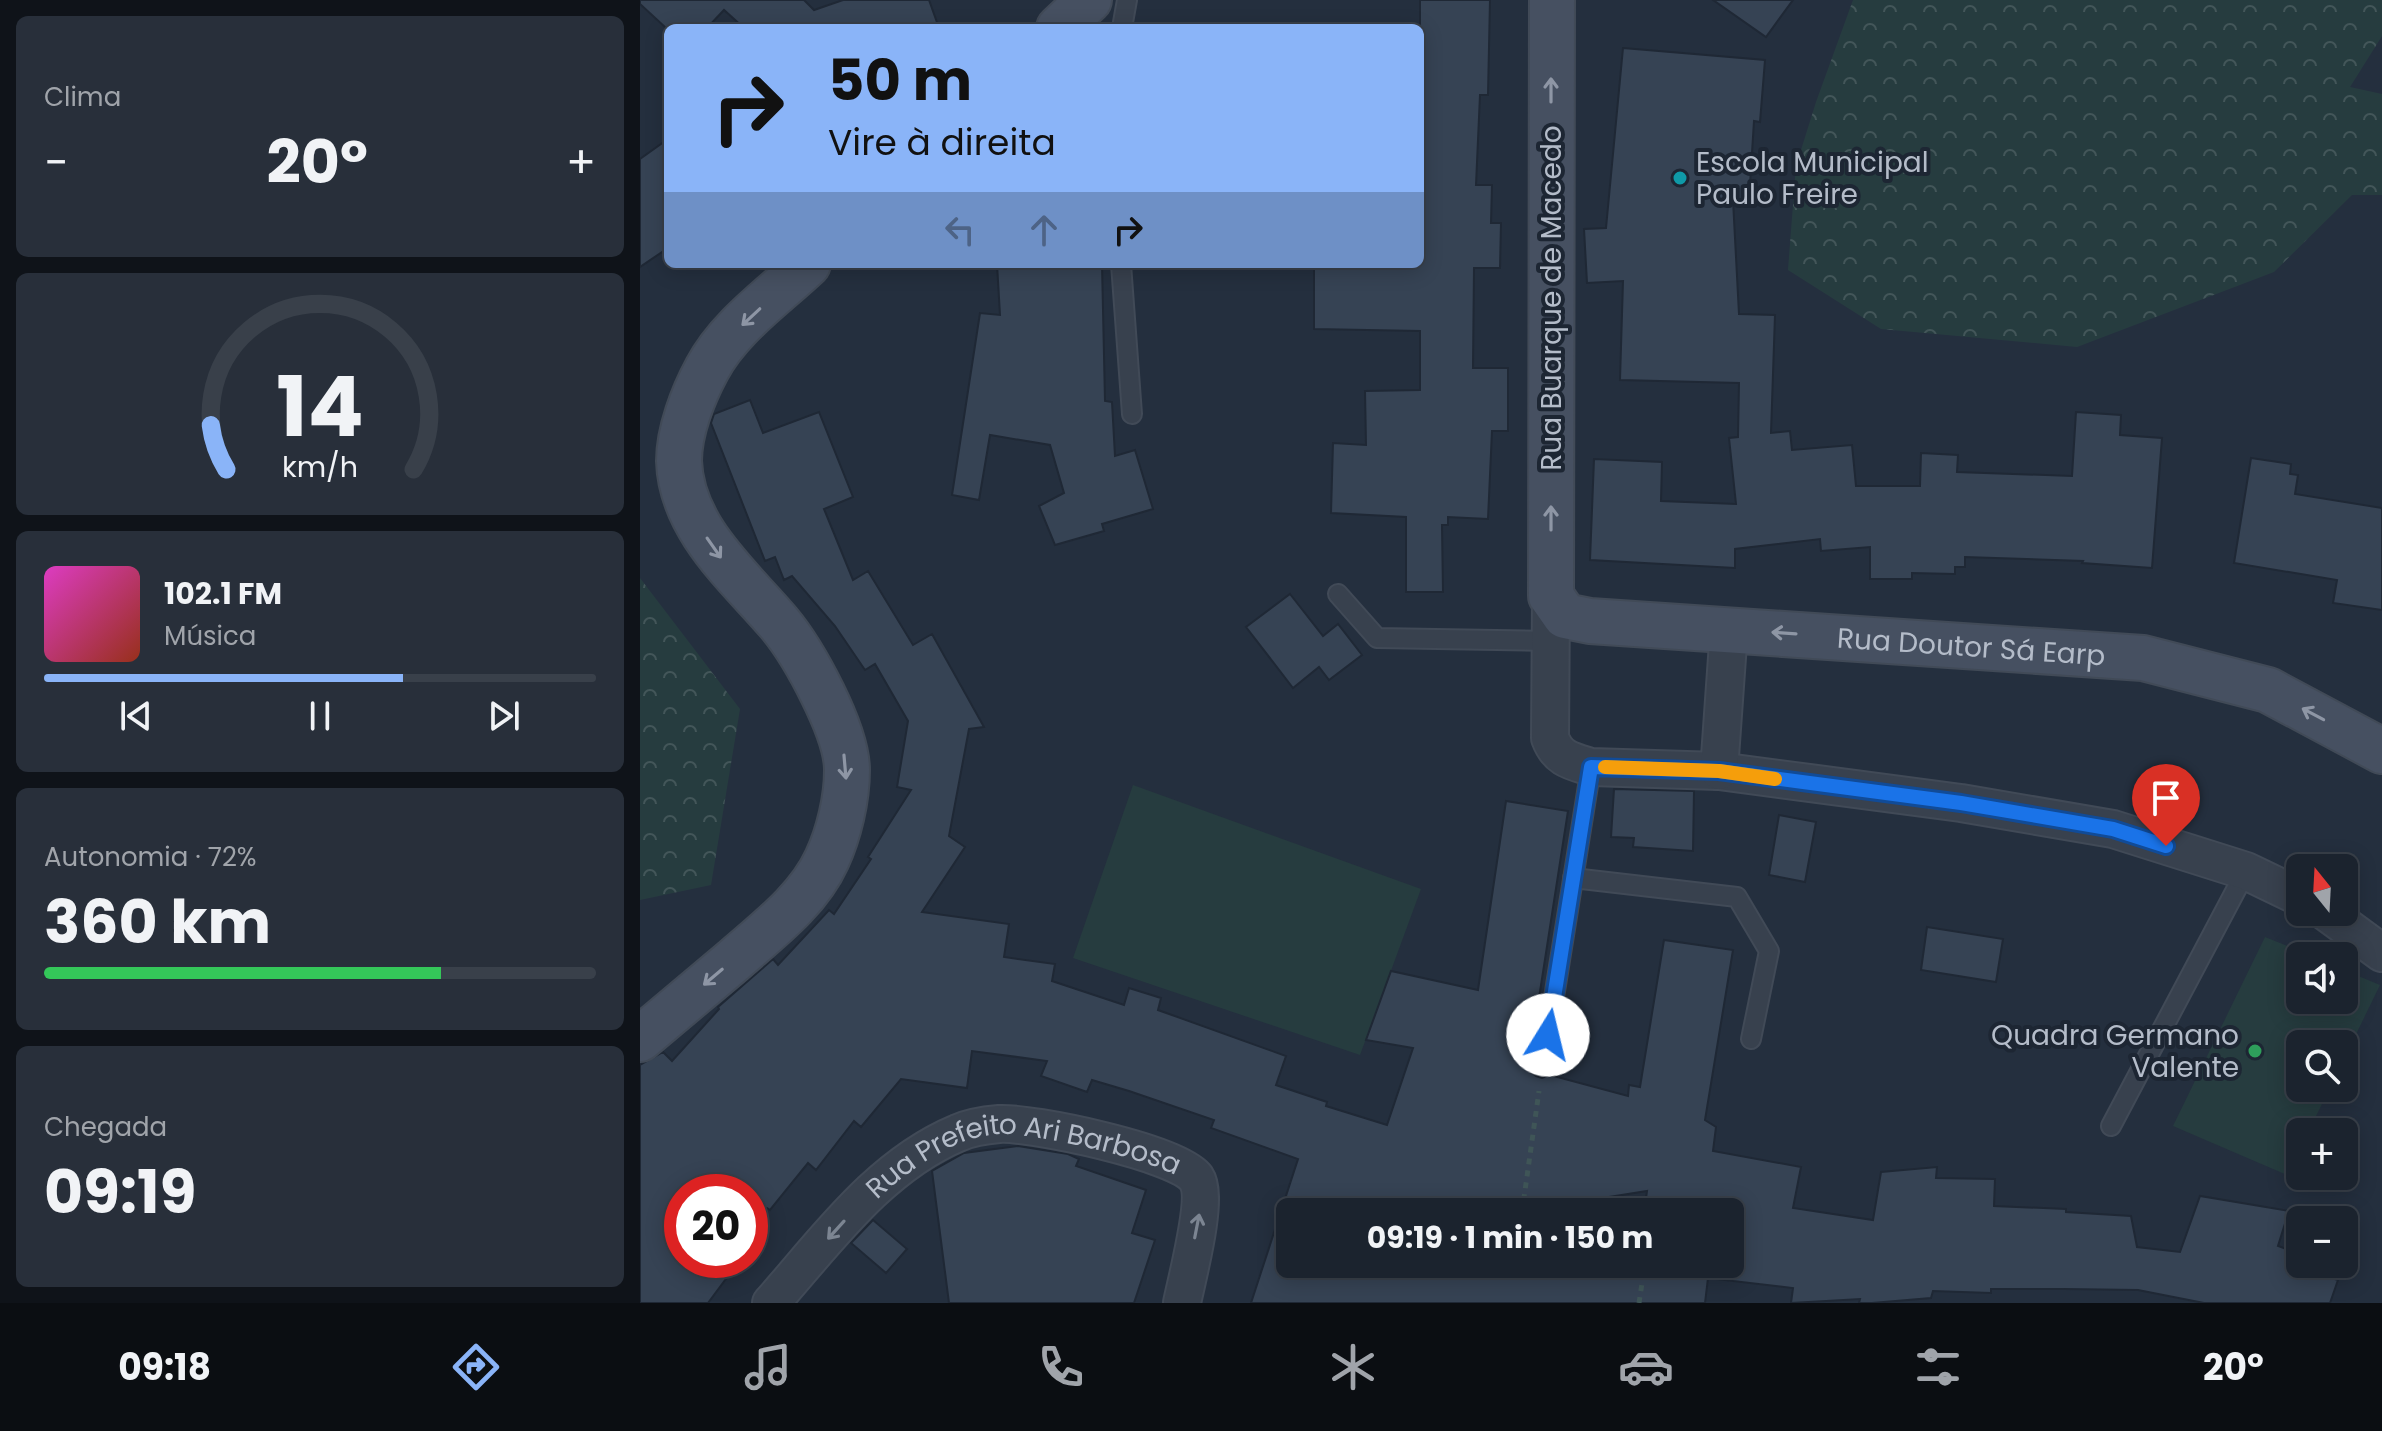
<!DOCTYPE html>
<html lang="pt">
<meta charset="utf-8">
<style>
body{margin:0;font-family:Poppins,sans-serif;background:#282f3a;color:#f1f3f6;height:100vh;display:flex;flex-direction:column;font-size:30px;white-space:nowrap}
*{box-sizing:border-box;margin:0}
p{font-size:26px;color:#a0a4aa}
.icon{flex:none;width:44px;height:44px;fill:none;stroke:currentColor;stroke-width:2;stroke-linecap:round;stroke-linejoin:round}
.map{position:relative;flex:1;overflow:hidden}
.drawer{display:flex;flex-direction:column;gap:16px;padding:16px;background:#0f1319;width:640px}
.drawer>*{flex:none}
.guide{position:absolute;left:24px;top:24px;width:760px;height:244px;border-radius:12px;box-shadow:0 4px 20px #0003,0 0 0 2px #39404a;background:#8ab4f8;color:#111;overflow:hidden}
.needle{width:52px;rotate:342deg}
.buttons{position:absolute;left:1646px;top:854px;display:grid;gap:16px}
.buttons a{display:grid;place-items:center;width:72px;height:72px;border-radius:12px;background:#1b232e;box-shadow:0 4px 20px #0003,0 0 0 2px #39404a;font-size:40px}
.speed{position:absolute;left:24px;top:1174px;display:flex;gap:16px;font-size:40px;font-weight:700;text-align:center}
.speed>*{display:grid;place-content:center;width:104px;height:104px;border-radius:50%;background:#1b232e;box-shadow:0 4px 20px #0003,0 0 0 2px #39404a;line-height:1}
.speed .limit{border:12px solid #d22;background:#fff;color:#111}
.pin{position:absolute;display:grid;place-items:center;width:68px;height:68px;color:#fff;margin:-82px -34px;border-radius:50% 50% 50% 0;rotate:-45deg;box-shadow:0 0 8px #0007}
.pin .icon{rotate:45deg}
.me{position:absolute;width:88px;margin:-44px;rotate:9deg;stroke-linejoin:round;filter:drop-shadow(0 0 6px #0008)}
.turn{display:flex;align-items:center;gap:28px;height:168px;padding:0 32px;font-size:36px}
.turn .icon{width:104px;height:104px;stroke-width:2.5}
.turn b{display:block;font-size:56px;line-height:68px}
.lanes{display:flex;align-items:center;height:76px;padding:0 32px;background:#0003;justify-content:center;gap:40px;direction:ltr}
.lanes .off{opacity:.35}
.big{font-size:60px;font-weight:700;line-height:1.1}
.drawer .card{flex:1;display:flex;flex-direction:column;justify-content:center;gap:12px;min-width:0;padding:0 28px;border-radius:12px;background:#282f3a}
.drawer .dial{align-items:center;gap:0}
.dial svg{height:208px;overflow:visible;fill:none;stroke:#39404a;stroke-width:7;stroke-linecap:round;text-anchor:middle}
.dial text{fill:#f1f3f6;stroke:none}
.song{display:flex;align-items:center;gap:24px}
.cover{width:96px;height:96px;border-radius:12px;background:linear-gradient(135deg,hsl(310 70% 55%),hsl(10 70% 35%))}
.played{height:8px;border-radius:4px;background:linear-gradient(90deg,#8ab4f8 65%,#39404a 65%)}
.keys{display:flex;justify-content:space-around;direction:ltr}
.heat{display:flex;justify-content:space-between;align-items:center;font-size:44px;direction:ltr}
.charge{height:12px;border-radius:6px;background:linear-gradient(90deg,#34c759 72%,#39404a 0)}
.trip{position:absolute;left:636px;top:1198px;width:468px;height:80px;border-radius:12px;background:#1b232e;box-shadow:0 4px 20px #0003,0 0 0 2px #39404a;font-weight:700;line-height:80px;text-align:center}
.menu{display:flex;height:128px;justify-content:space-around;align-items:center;background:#0b0e12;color:#a0a4aa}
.menu .icon{width:56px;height:56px}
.menu .selected{color:#8ab4f8}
.menu b{font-size:36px;color:#f1f3f6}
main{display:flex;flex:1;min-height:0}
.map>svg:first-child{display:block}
.grass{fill:#263c3f}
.forest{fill:url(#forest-crowns)}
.building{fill:#364354;stroke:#1f2835;stroke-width:2;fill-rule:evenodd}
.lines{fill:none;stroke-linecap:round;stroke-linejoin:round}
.service-casing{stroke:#414a57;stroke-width:22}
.minor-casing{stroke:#414a57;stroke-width:40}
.secondary-casing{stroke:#414a57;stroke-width:48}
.path{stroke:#3f5557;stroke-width:5;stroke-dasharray:6 6;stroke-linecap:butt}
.service{stroke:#38414e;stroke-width:18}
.minor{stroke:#38414e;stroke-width:36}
.secondary{stroke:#465061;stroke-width:44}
.oneway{stroke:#8e96a5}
.oneway2{stroke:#7c8592}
.route-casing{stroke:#114b97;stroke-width:20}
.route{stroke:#1a73e8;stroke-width:14}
.slow{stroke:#f59e0b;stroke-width:14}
.culture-dot{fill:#0f9aa8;stroke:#1d2633;stroke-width:3}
.leisure-dot{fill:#2e9e5b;stroke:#1d2633;stroke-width:3}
.labels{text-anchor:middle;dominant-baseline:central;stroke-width:8;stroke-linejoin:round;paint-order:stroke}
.poi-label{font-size:28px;fill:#b4bcc9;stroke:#1d2633;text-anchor:start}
.street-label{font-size:28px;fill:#b4bcc9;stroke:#1d2633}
</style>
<main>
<section class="drawer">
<div class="card"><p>Clima</p>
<div class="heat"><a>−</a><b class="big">20°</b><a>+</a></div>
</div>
<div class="card dial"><svg viewBox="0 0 100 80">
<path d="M14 69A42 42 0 1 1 86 69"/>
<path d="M14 69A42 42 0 0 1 8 52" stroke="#8ab4f8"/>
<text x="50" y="56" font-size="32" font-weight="700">14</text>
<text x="50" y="72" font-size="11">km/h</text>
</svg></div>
<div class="card">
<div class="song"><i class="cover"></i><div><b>102.1 FM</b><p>Música</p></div></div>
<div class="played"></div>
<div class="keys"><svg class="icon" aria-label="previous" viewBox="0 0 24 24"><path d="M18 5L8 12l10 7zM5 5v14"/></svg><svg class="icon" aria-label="pause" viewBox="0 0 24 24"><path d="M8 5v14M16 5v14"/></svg><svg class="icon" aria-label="next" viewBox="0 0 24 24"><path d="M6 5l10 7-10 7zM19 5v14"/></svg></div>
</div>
<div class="card"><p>Autonomia · 72%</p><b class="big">360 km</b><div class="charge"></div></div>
<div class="card"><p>Chegada</p><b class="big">09:19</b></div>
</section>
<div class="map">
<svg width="1742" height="1303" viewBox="0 0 1742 1303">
<defs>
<pattern id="forest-crowns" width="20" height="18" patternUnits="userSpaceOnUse" patternTransform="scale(2)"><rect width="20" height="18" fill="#263c3f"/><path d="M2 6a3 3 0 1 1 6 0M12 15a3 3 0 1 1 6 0" fill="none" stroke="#435659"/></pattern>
</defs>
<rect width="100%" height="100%" fill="#242f3e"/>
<!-- grass -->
<g class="grass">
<path d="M493 785 781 889 720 1055 433 958Z"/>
<path d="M1625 937 1672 956H1660V1000H1704V970L1740 985 1704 1059V1044H1660V1088H1690L1668 1132H1660V1148L1647 1175 1533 1126Z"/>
</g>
<!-- forest -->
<g class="forest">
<path d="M1213 0H1742V36L1710 87 1742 94V195H1712L1634 272 1437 347 1241 329 1148 270 1156 166 1176 102Z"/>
<path d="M0 578 100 709 71 885 0 900Z"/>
</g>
<!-- building -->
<g class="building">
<path d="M0 0H164L174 10 203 0H289L299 28H104L84 10 67 28H26L0 4Z"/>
<path d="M780 0H850L848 95H840L836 185H852L851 223H861L860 268H834L833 368H868V431H852L848 519 808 517V525H802L803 592H766V517L691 513 693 443 726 445 725 391 780 390V331L674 329V264H780Z"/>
<path d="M1073 0H1153L1126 37Z"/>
<path d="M983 48 1125 60 1120 122 1114 121 1109 201 1093 200 1099 314 1135 315 1131 433 1150 431 1152 450 1212 445 1216 486H1280L1281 453 1318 455 1317 472 1432 476 1436 412 1481 415 1480 435 1522 438 1512 568 1442 563 1443 561 1325 557V567H1315V574L1272 573V579H1230V547L1181 551 1180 539 1095 549V568L950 560 954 459 1022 462 1021 501 1096 504 1089 438 1098 437 1099 383 980 380 983 281 947 283 944 229 966 228Z"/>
<path d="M28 139V248L0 267V159Z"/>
<path d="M357 264H462L465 401 472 402 475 456 495 450 513 509 462 524 464 531 415 545 399 506 424 493 410 445 350 435 339 500 312 495 340 313 360 315Z"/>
<path d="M110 400 123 433 179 412 213 497 184 509 213 580 228 571 273 645 292 634 344 727 329 729 309 836 325 847 282 912 369 924 364 957 415 964 412 981 484 1005 489 988 521 998 518 1010 646 1056 636 1085 687 1102 686 1106 747 1125 773 1048 726 1040 751 971 838 990 866 801 928 811 888 1069 896 1076 902 1078 910 1075 988 1096 989 1085 1000 1087 1024 940 1093 950 1065 1120 1076 1127 1073 1151 1161 1167 1153 1208 1233 1220 1241 1172 1297 1167 1296 1178 1355 1179 1354 1206 1426 1209V1212L1491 1216 1497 1247 1540 1252 1560 1196 1649 1211 1638 1246 1649 1250 1646 1263 1698 1280 1690 1303H1564L1498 1290 1424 1289H1351V1293L1293 1291 1291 1298 1232 1303H1219L1220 1299 1151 1303 1153 1288 1068 1278 1065 1303H611L658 1159 571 1128 574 1120 489 1091 452 1080 447 1092 401 1076 407 1061 332 1051 327 1088 261 1079 221 1127 214 1121 176 1170 168 1163 130 1210 127 1208 110 1229V1192H42V1260H100L68 1303H0V1065L23 1052 32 1061 79 1009 78 1007 133 959 138 965 189 910 194 914 231 859 228 857 271 790 257 787 268 721 235 664 225 670 195 626 152 576 144 580 135 557 125 561 71 423 74 414ZM1007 1191 1004 1212H1090V1264H650V1212H893L894 1209Z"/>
<path d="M1611 458 1651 464 1650 474 1658 475 1655 494 1742 508V610L1693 603 1697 580 1594 563Z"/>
<path d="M650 594 683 636 698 624 722 655 689 680 679 667 653 688 606 627Z"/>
<path d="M974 789 1054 791 1053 851 993 847 994 838 971 837Z"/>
<path d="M1139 815 1176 822 1165 882 1129 875Z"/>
<path d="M1287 927 1363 939 1356 982 1281 970Z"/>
<path d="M378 1146 428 1154 439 1159 436 1166 506 1190 492 1233 515 1240 494 1303H309L292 1171 324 1153Z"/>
<path d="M233 1220 267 1249 246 1273 211 1243Z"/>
</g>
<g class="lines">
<defs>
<g id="service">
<path d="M482 28 487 0"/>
<path d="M481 264 492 414"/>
<path d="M698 594 737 638 910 641"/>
<path d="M933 878 1097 897 1129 951 1111 1039"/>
<path d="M903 1066 951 767"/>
<path d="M1471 1126 1606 871"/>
</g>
<g id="minor">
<path d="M911 596 910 738C918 759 931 761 951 767L1079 771 1321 803 1473 829 1606 871 1660 897"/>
<path d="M1079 771 1089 629"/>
<path d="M1686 912 1742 953"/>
<path id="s1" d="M131 1303C186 1241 239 1166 318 1133 329 1128 347 1125 359 1124 391 1122 539 1153 556 1178 569 1197 547 1278 542 1303"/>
</g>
<g id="secondary">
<path id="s2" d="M912 0 911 596 925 616 950 621 1503 658 1628 690 1742 751"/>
<path d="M419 28 449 0"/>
<path d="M0 1039C31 1013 62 987 93 961 127 931 168 901 187 859 199 833 207 799 207 770 207 731 164 653 139 623 99 576 41 528 39 461 39 431 53 395 67 369 89 327 134 296 168 264"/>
</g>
</defs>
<!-- service casing -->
<use href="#service" class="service-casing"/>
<!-- minor casing -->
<use href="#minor" class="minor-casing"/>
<!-- secondary casing -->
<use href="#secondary" class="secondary-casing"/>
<!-- path -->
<g class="path">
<path d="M882 1212 899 1091"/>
<path d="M999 1303 1005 1264"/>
</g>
<!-- service -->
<use href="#service" class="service"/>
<!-- minor -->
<use href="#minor" class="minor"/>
<!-- secondary -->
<use href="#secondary" class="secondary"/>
</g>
<!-- one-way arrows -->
<defs><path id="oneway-shaft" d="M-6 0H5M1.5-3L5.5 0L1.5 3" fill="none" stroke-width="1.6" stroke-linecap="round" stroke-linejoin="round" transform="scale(2)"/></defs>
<g class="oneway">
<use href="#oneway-shaft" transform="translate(911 90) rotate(-90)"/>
<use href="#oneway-shaft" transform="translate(111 317) rotate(137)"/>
<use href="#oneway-shaft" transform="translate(911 518) rotate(-90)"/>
<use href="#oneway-shaft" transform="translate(74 548) rotate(55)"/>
<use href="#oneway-shaft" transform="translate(1144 633) rotate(-176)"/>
<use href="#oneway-shaft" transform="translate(1673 714) rotate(-152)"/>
<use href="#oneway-shaft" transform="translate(205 767) rotate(85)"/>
<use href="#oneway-shaft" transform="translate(73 977) rotate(140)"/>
</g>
<g class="oneway2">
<use href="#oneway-shaft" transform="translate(557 1226) rotate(-79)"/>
<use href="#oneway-shaft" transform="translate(196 1230) rotate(132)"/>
</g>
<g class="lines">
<defs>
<path id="route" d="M908 1035 951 767 1079 771 1321 803 1473 829 1526 846"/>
</defs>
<!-- route casing -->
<use href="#route" class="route-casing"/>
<!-- route -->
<use href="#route" class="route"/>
<!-- slow -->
<path class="slow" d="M965 767 1079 771 1135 779"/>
</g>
<!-- markers -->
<circle class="culture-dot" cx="1040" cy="178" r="8"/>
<circle class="leisure-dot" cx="1615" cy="1051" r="8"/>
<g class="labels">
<!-- poi labels -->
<g class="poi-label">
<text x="1056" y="162">Escola Municipal<tspan x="1056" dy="32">Paulo Freire</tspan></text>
<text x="1599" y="1035" text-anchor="end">Quadra Germano<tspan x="1599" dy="32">Valente</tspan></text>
</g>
<!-- street labels -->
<g class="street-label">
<text transform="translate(911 298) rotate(-90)">Rua Buarque de Macedo</text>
<text stroke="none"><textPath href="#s2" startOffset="1028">Rua Doutor Sá Earp</textPath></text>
<text stroke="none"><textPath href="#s1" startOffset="316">Rua Prefeito Ari Barbosa</textPath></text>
</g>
</g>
</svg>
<div class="buttons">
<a><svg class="needle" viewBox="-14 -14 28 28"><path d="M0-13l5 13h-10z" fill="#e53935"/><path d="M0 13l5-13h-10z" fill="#a0a4aa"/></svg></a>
<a><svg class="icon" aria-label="sound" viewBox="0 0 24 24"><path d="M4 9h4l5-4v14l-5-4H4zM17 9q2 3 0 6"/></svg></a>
<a><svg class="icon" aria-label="search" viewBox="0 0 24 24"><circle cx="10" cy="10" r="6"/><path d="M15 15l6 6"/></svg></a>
<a>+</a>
<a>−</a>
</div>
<div class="speed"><div class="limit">20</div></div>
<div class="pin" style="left:1526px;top:846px;background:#d93025"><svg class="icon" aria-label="arrive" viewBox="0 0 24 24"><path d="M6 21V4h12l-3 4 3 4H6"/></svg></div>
<svg class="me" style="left:908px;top:1035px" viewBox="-20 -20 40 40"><circle r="19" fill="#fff"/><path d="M0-13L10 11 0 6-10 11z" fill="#1a73e8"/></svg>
<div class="trip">09:19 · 1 min · 150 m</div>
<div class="guide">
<div class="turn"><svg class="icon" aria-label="right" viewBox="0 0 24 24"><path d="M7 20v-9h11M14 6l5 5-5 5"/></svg><div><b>50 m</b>Vire à direita</div></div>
<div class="lanes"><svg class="icon off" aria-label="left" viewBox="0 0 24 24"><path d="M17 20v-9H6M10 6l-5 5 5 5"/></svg><svg class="icon off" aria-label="ahead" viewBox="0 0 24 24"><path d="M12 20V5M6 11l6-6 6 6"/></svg><svg class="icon" aria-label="right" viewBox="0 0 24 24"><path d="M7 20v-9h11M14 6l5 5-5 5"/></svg></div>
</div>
</div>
</main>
<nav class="menu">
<b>09:18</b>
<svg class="icon selected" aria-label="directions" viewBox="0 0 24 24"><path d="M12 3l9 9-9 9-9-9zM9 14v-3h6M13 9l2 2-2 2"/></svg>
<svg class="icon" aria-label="music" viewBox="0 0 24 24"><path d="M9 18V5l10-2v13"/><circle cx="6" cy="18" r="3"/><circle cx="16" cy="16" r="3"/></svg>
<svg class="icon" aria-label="phone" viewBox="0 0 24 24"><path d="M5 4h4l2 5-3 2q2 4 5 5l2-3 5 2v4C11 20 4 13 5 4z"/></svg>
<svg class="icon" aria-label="climate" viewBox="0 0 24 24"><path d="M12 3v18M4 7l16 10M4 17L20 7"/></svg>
<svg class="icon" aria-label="car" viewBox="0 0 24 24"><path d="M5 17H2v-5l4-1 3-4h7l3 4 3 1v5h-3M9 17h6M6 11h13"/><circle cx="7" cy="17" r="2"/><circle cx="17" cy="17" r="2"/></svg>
<svg class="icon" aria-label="filters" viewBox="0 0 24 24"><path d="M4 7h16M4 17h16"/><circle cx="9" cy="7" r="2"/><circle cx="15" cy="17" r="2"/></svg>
<b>20°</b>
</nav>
